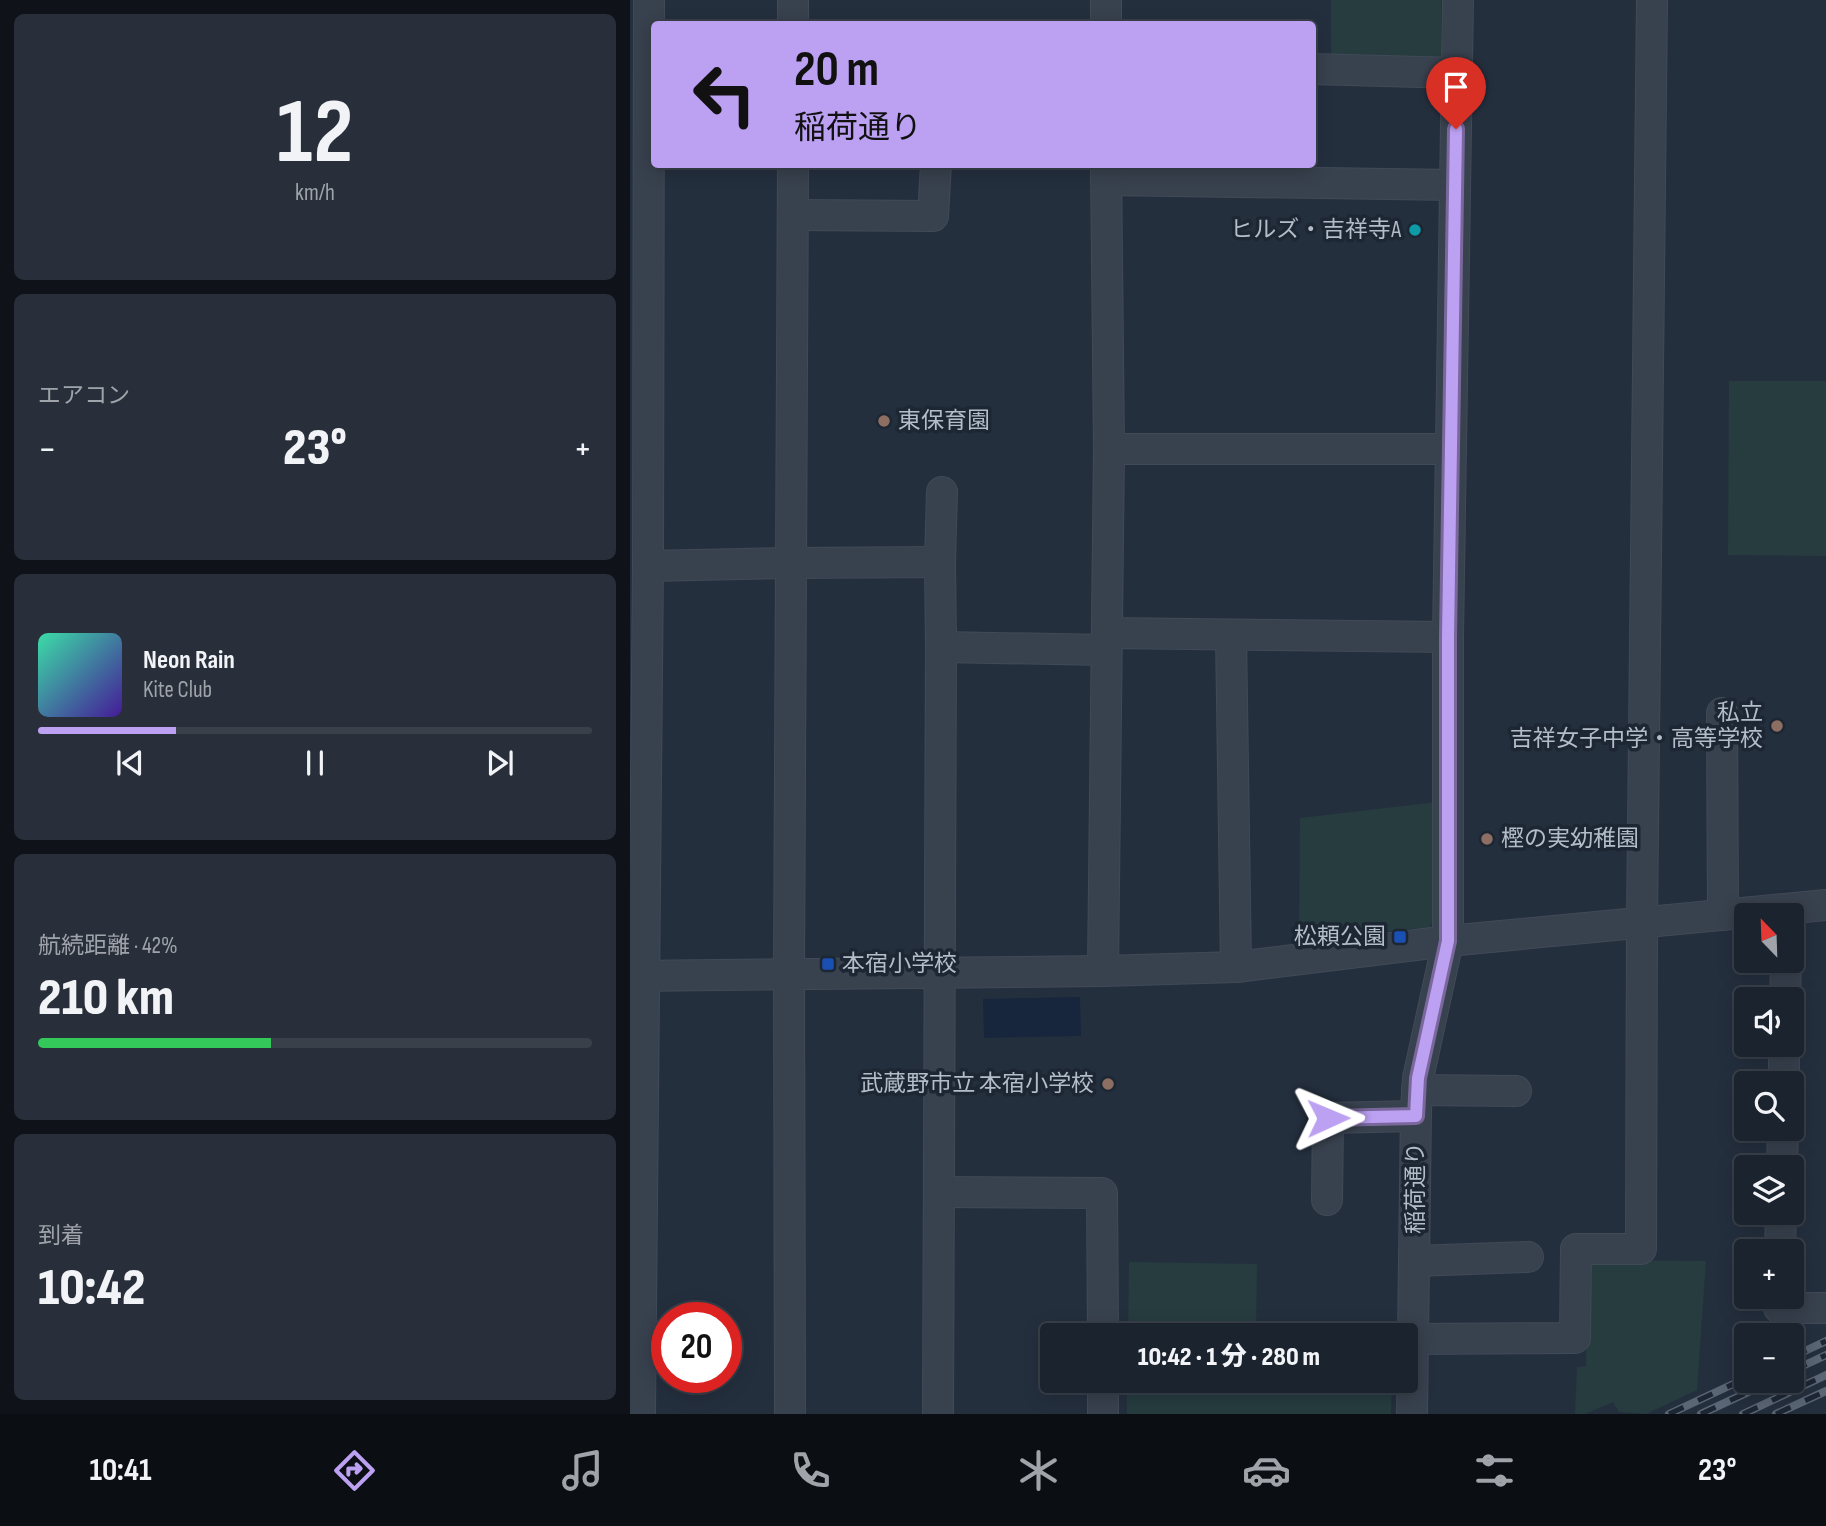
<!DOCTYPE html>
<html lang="ja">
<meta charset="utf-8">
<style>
body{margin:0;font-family:"Sofia Sans Condensed","Noto Sans JP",sans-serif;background:#282f3a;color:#f1f3f6;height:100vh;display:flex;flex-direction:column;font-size:26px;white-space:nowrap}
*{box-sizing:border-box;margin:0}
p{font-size:23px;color:#a0a4aa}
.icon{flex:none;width:38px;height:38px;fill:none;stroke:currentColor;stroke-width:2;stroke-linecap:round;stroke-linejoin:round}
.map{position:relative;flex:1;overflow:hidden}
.panel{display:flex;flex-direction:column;gap:14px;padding:14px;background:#0f1319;width:630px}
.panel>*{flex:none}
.guide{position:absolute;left:21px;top:21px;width:665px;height:147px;border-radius:7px;box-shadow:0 4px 18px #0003,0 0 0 2px #39404a;background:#bca0f2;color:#111;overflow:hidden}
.needle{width:46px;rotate:337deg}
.tools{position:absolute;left:1104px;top:903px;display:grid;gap:14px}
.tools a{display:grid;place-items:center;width:70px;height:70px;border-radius:7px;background:#1b232e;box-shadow:0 4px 18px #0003,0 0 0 2px #39404a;font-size:35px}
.speed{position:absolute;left:21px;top:1302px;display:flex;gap:14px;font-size:35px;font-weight:700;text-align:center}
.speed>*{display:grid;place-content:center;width:91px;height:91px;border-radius:50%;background:#1b232e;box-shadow:0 4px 18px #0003,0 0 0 2px #39404a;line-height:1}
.speed .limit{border:10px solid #d22;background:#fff;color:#111}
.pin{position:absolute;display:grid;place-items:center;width:60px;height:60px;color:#fff;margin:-72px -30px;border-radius:50% 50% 50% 0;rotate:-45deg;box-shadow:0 0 7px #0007}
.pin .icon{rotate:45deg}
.me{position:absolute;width:77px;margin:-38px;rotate:89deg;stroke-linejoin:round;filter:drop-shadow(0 0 5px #0008)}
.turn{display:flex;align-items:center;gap:24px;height:147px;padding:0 28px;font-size:32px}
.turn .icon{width:91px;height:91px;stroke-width:2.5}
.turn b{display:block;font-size:49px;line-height:60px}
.big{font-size:52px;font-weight:800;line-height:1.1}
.panel .tile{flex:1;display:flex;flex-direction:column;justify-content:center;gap:10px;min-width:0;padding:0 24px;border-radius:10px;background:#282f3a}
.panel .dial{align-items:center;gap:0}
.dial b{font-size:91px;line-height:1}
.song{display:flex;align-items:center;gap:21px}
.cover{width:84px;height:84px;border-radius:10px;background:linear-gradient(135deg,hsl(160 70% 55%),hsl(260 70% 35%))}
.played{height:7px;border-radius:4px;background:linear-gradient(90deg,#bca0f2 25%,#39404a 25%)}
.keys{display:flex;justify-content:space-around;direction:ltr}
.heat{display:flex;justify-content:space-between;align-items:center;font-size:38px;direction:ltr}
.charge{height:10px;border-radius:5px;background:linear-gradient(90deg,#34c759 42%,#39404a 0)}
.trip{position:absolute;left:410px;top:1323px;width:378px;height:70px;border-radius:7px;background:#1b232e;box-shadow:0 4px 18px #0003,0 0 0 2px #39404a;font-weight:800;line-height:70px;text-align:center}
.dock{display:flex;height:112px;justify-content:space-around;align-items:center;background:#0b0e12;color:#a0a4aa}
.dock .icon{width:49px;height:49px}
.dock .current{color:#bca0f2}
.dock b{font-size:32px;color:#f1f3f6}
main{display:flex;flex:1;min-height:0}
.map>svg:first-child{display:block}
.green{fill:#263c3f}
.water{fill:#17263c}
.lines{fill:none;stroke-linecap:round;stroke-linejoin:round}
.minor-casing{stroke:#414a57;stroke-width:32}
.minor{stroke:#38414e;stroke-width:30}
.rail-casing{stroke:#5a6575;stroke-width:8}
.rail{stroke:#1d2633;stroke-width:5;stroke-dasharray:16;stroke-linecap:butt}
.route-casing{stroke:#7a689d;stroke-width:18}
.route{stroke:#bca0f2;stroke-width:12}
.culture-dot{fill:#0f9aa8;stroke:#1d2633;stroke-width:2.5}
.education-dot{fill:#8d6e63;stroke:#1d2633;stroke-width:2.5}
.transit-dot{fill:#1a4fb4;stroke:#1d2633;stroke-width:2.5}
.labels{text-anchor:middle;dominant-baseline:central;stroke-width:7;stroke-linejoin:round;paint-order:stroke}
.poi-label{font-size:23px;fill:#b4bcc9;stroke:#1d2633;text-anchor:end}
.street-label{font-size:23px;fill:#b4bcc9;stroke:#1d2633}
</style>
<main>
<section class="panel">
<div class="tile dial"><b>12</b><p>km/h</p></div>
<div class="tile"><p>エアコン</p>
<div class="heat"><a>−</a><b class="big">23°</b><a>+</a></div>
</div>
<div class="tile">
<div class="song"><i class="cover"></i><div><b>Neon Rain</b><p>Kite Club</p></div></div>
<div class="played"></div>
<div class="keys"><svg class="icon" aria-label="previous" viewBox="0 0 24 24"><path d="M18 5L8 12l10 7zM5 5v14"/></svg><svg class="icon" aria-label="pause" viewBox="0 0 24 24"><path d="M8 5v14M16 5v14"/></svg><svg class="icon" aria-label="next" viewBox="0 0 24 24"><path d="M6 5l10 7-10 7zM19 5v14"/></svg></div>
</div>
<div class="tile"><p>航続距離 · 42%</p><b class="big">210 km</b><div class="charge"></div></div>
<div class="tile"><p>到着</p><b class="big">10:42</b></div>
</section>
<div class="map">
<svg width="1196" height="1414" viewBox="0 0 1196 1414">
<rect width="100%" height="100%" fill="#242f3e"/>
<!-- green -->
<g class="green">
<path d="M701 0H811V58L701 57Z"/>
<path d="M1099 381H1196V556L1098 555Z"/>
<path d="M807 802 805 919 799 927 669 940 670 818Z"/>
<path d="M958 1260 1076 1261 1067 1390 1016 1414 989 1412 983 1402 955 1414H945L947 1367 956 1366Z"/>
<path d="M499 1262 627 1264 626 1335H498Z"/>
<path d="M497 1381H762L761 1414H497Z"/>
</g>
<!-- water -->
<path class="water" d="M450 997 451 1036 354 1038 353 999Z"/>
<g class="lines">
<defs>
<g id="minor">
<path d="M163 0V24"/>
<path d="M476 24V0"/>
<path d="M682 69 827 73"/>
<path d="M476 180 825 185"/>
<path d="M164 215 303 216 306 164"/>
<path d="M479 449H821"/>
<path d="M18 566 161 563 310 562"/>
<path d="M477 633 818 637"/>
<path d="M601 635 606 967"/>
<path d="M311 647 476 650"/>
<path d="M1092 713 1093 915"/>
<path d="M473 971 479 449 476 164"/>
<path d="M0 976 473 971 606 967 818 941 1196 905"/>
<path d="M1155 999 1156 961"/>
<path d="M1154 1083V1045"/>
<path d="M787 1090 886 1091"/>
<path d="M1152 1167 1153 1129"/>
<path d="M310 1192 472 1193 473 1335"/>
<path d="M697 1200 698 1118 786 1116"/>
<path d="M1150 1251 1151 1213"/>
<path d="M785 1261 898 1257"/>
<path d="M1149 1297V1308H1196"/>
<path d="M784 1339 945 1338 946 1249H1011L1012 922 1022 0"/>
<path d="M473 1381V1414"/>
<path d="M10 1414 18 566 19 0"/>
<path d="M160 1414 159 973 163 164"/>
<path d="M308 1414 311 647 310 562 312 492"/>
<path d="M782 1414 786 1110 788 1078 818 941V637L828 0"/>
</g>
</defs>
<!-- minor casing -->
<use href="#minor" class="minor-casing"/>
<!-- minor -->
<use href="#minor" class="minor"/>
<defs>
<g id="rail">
<path d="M1162 1357 1196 1341"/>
<path d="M1162 1371 1196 1355"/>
<path d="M1039 1414 1116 1378"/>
<path d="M1071 1414 1142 1381"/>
<path d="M1113 1414 1196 1375"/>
<path d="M1146 1414 1196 1391"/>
</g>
</defs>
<!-- rail casing -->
<use href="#rail" class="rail-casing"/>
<!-- rail -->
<use href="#rail" class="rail"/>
</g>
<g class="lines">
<defs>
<path id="route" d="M698 1118 786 1116 788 1078 818 941V637L826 129"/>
</defs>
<!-- route casing -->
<use href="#route" class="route-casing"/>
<!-- route -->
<use href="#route" class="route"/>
</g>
<!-- markers -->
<circle class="culture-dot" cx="785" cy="230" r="7"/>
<g class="education-dot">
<circle cx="254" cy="421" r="7"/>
<circle cx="1147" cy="726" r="7"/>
<circle cx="857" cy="839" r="7"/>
<circle cx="478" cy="1084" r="7"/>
</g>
<g class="transit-dot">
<rect x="763" y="930" width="14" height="14" rx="3.5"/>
<rect x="191" y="957" width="14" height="14" rx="3.5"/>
</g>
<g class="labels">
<!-- poi labels -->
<g class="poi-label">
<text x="771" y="230">ヒルズ・吉祥寺A</text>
<text x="268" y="421" text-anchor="start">東保育園</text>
<text x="1133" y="713">私立<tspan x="1133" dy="26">吉祥女子中学・高等学校</tspan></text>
<text x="871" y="839" text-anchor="start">樫の実幼稚園</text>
<text x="756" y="937">松頼公園</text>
<text x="212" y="964" text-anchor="start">本宿小学校</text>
<text x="464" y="1084">武蔵野市立 本宿小学校</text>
</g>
<!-- street labels -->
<g class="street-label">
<text transform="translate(786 1188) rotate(-90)">稲荷通り</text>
</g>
</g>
</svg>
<div class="tools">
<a><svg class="needle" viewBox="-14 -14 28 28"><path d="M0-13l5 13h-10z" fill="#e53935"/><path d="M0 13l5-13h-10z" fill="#a0a4aa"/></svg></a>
<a><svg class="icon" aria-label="sound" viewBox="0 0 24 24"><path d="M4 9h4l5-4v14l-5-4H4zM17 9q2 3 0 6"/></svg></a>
<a><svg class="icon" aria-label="search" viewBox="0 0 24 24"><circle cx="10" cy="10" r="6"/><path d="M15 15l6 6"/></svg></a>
<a><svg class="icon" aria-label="layers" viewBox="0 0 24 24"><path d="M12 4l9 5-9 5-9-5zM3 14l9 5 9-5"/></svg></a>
<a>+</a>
<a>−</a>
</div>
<div class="speed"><div class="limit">20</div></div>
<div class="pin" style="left:826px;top:129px;background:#d93025"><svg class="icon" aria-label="arrive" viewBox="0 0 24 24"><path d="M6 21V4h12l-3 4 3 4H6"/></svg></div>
<svg class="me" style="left:698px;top:1118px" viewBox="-20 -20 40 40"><path d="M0-17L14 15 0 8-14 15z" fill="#bca0f2" stroke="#fff" stroke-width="4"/></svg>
<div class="trip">10:42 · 1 分 · 280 m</div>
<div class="guide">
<div class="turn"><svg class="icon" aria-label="left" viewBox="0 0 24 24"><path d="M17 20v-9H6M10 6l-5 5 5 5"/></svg><div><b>20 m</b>稲荷通り</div></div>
</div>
</div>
</main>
<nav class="dock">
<b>10:41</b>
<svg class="icon current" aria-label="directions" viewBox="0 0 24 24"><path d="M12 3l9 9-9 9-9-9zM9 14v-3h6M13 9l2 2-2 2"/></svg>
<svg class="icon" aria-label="music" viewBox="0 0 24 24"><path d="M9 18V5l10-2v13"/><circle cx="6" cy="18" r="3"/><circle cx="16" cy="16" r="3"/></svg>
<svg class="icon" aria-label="phone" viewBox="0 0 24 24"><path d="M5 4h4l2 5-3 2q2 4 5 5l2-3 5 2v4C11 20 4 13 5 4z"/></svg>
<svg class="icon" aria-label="climate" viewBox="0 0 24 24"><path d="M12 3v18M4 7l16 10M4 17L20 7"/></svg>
<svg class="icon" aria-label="car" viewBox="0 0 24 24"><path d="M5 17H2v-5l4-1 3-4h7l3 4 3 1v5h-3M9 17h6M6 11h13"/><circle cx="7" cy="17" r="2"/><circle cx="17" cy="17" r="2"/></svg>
<svg class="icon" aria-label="filters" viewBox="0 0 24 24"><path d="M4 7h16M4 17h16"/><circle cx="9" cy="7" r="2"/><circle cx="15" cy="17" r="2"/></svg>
<b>23°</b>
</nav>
